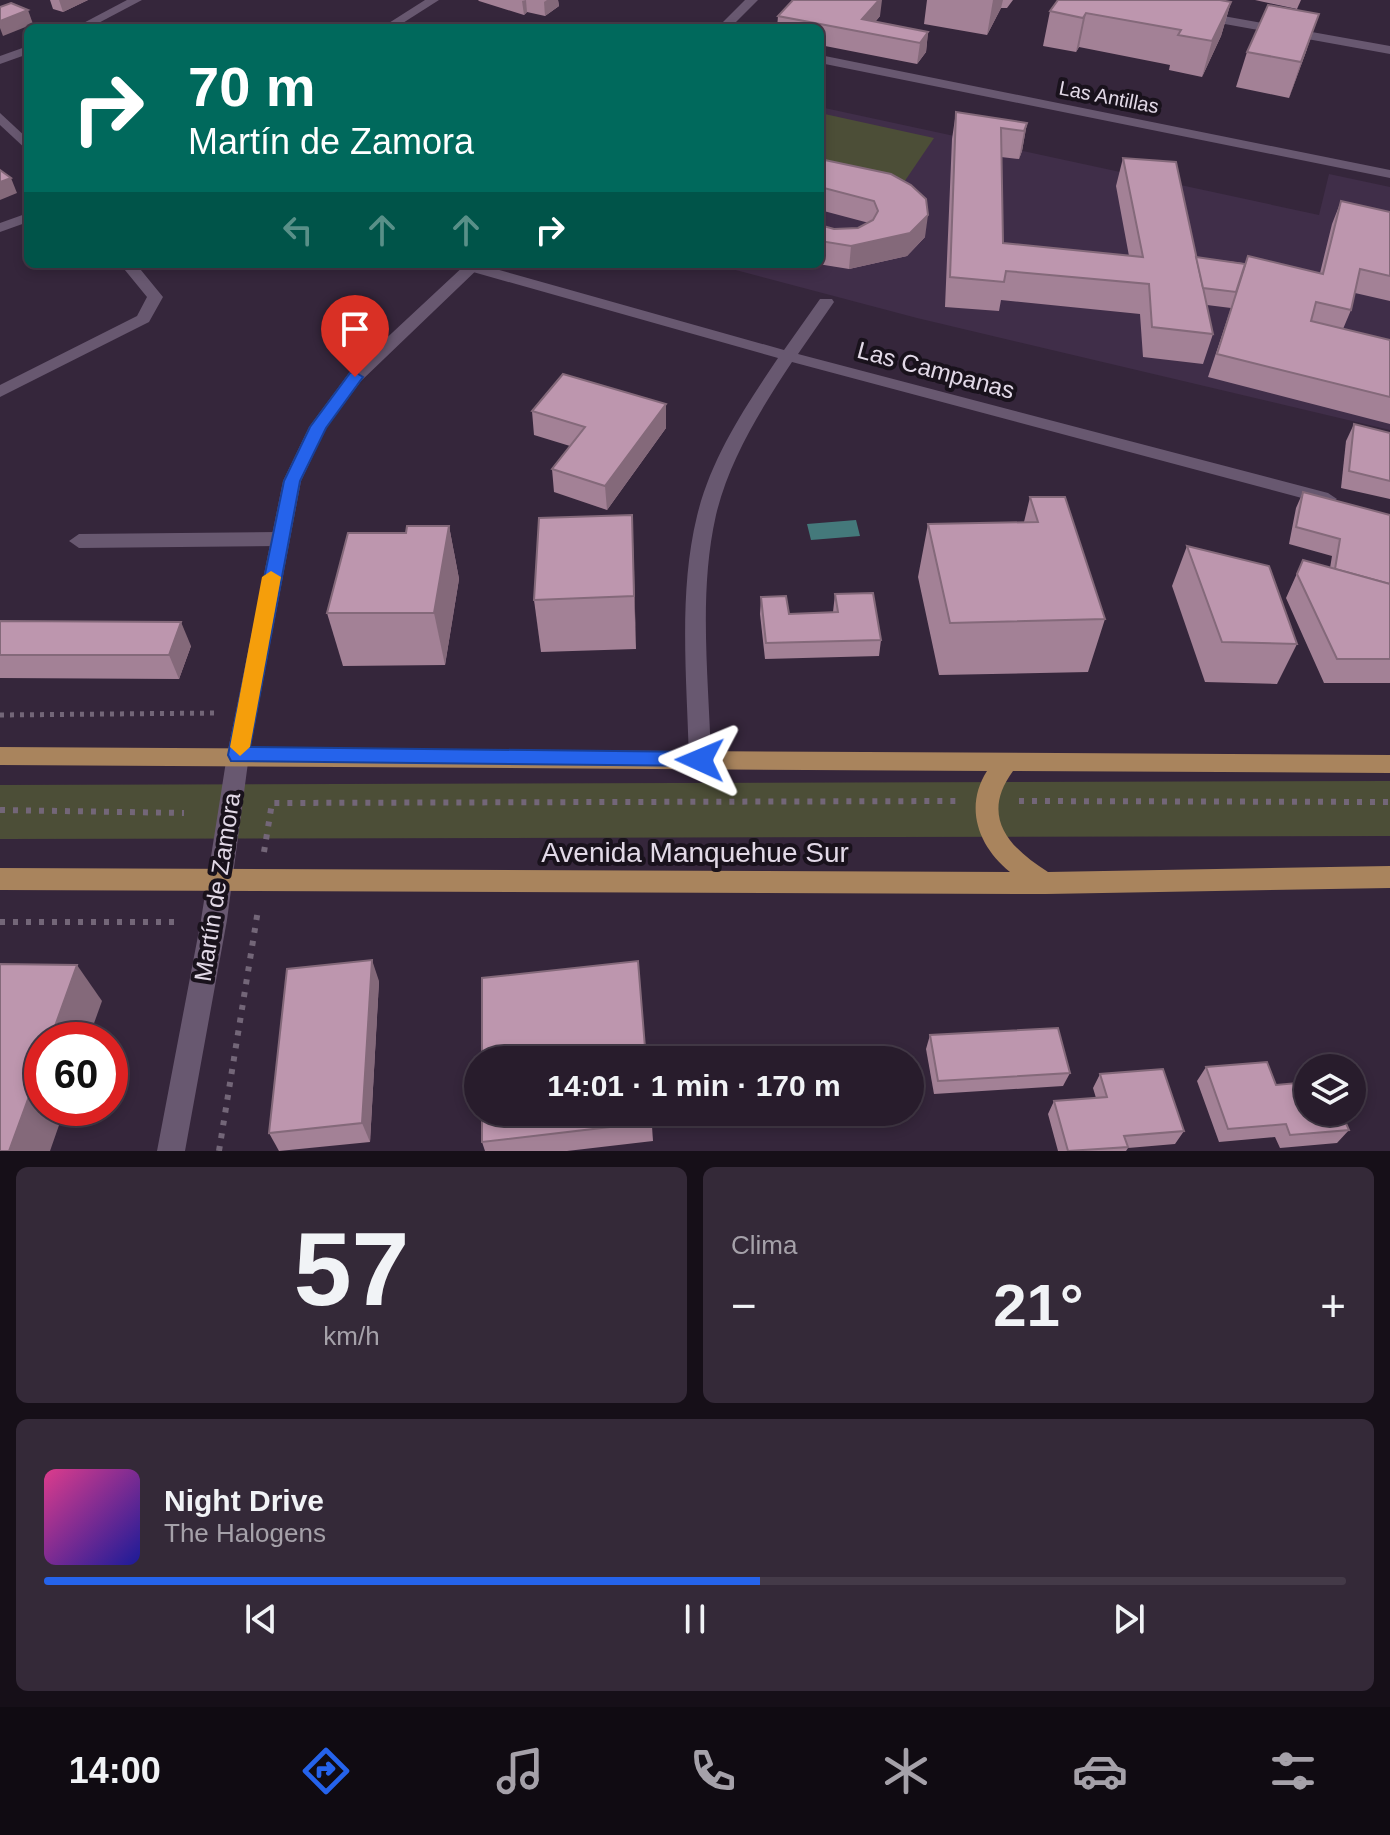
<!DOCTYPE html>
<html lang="es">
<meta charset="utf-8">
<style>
body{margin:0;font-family:Helvetica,sans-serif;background:#342938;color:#f1f3f6;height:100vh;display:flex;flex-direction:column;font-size:30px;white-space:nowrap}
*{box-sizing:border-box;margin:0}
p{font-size:26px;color:#a5a1a9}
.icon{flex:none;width:44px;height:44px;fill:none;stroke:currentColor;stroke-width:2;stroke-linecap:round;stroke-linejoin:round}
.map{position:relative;height:1151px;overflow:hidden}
.sheet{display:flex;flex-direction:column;gap:16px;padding:16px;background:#160f18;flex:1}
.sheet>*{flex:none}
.top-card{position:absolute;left:24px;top:24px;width:800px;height:244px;border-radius:12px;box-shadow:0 4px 12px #0003,0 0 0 2px #443a48;background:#00695c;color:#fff;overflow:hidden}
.tools{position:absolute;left:1294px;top:1054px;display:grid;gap:16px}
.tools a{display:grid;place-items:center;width:72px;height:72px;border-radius:50%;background:#281c2c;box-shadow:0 4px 12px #0003,0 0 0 2px #443a48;font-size:40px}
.speed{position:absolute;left:24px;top:1022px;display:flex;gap:16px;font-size:40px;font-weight:700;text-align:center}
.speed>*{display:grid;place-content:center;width:104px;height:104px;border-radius:50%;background:#281c2c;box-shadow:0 4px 12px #0003,0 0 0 2px #443a48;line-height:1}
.speed .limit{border:12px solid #d22;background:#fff;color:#111}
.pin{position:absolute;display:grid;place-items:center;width:68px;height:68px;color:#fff;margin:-82px -34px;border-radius:50% 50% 50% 0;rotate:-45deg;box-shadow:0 0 8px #0007}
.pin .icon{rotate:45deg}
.me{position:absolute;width:88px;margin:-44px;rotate:271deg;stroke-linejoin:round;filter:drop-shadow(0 0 6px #0008)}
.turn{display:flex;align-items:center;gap:28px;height:168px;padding:0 32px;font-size:36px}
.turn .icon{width:104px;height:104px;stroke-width:2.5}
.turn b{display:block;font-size:56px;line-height:68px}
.lanes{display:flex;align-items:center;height:76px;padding:0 32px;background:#0003;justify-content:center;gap:40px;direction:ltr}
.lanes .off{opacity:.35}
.big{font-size:60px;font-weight:700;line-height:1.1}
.sheet .card{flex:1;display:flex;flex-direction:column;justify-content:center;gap:12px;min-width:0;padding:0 28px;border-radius:12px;background:#342938}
.sheet .dial{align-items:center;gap:0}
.dial b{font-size:104px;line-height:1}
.song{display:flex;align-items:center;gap:24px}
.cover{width:96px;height:96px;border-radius:12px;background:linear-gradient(135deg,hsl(330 70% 55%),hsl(240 70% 35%))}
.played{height:8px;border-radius:4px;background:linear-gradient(90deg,#2563eb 55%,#443a48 55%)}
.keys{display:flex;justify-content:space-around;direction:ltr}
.heat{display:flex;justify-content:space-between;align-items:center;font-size:44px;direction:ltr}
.sheet .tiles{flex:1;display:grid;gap:16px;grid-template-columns:1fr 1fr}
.card:last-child{grid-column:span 2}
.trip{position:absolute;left:464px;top:1046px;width:460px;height:80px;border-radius:40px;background:#281c2c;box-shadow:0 4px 12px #0003,0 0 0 2px #443a48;font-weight:700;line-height:80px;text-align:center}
.tabs{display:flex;height:128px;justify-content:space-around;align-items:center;background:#100b12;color:#a5a1a9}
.tabs .icon{width:56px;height:56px}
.tabs .on{color:#2563eb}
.tabs b{font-size:36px;color:#f1f3f6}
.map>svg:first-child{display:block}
.built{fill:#402e49}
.green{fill:#4c4e37}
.water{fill:#44797b}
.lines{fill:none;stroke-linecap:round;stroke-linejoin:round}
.path-far1{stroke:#736678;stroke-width:5;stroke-dasharray:4 6;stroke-linecap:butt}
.path{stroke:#736678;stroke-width:6;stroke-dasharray:5 8;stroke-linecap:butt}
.minor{fill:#685870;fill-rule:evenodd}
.tertiary{fill:#685870;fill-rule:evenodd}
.primary{fill:#a9845d;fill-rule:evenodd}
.wall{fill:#a38196}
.shaded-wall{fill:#84697a}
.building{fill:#bd96ae;stroke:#84697a;stroke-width:2}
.route{fill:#2563eb;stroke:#184099;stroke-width:2}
.slow{fill:#f59e0b}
.labels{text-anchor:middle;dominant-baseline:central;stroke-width:8;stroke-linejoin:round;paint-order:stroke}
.far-street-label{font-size:20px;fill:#e2d9e7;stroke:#19121c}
.street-label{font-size:24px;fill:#e2d9e7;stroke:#19121c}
.near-street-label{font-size:28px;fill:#e2d9e7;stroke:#19121c}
</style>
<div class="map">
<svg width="1390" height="1151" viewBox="0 0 1390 1151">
<rect width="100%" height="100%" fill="#35263b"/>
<!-- built -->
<path class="built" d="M820 107 1319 215 1329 174 1390 187V430L917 318 713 264H820Z"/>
<!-- green -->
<g class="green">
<path d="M820 113 934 138 898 191 820 173Z"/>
<path d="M1390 781V836L0 839V785Z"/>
</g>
<!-- water -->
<path class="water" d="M856 520 860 536 811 540 807 524Z"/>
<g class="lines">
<!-- path-far1 -->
<path class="path-far1" d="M0 715 218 713"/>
<!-- path -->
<g class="path">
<path d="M1019 801 1390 802"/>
<path d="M0 810 184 813"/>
<path d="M264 852 272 803 957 801"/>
<path d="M0 922H181"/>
<path d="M219 1151 258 910"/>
</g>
<!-- minor -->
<g class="minor">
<path d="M127 0H142L89 28H74Z"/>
<path d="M425 0H439L395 28H381Z"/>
<path d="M1201 12 1390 46V54L1197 19V13Z"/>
<path d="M28 46V54L0 64V56Z"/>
<path d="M820 55 1390 170V178L820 63Z"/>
<path d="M0 113 28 139V151L0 125Z"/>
<path d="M28 213V222L0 232V223Z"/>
<path d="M120 264H136L163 297 149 322 0 397V385L137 316 147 297Z"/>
<path d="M465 264H478L784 350 820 299H832L834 302 798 354 1328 493 1337 499 1328 505 792 362C761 409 729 460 716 515 698 594 709 680 711 760L708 767 700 769 692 767 689 760C687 680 678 594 697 516 711 458 745 407 778 358L466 270Z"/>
<path d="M279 532 289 539 279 546 79 548 69 541 79 534Z"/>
</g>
<!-- tertiary -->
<g class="tertiary">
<path d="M745 0H758L730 28H717Z"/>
<path d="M466 264H483L361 381 326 428 301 481 249 755 227 920 185 1151H157L201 920 227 755 283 481 309 427 349 373Z"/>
</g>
<!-- primary -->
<path class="primary" d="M0 747 1390 755V773L1013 771C980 816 1008 847 1048 872L1390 866V888L1046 894 0 890V868L1010 872C978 846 964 807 987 771L0 765Z"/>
</g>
<!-- wall -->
<g class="wall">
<path d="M50 0H88L63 12 53 9Z"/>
<path d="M478 0H558L559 6 545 16 527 12 524 15 479 1Z"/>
<path d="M927 0H1013L1007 8H1001L987 35 924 24Z"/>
<path d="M1255 0H1301L1297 9Z"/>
<path d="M1197 1 1231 2 1221 36 1202 77 1169 70 1170 65 1079 47 1076 52 1043 46 1050 11Z"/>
<path d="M778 16H880L875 22 928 32 926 52 917 64 820 45V28H777Z"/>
<path d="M1307 49 1289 98 1236 87 1247 52Z"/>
<path d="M956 112 1027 123 1022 151 1019 159 1001 157 1003 243 1129 256 1116 186 1123 158 1196 257 1320 273 1332 224 1341 201 1390 212V301L1355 293 1351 310 1343 329 1390 340V424L1208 377 1234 299 1231 308 1207 305 1213 334 1203 364 1143 357 1140 314 1001 300 999 311 945 307 952 139Z"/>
<path d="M820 159 925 237 907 256 849 269 818 264H820V225L834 229 858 228 869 223 820 210Z"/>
<path d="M666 404V428L607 510 554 492 552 469 570 446 534 435 532 411Z"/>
<path d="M1354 424 1390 433V499L1341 488 1346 441Z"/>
<path d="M1303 492 1390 515V683H1324L1286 598 1303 560 1330 568 1332 556 1289 544 1296 508Z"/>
<path d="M1030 497 1105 619 1088 672 939 675 918 577 928 524 1024 522Z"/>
<path d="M632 515 636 649 541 652 534 600Z"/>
<path d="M449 526 459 579 445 665 343 666 327 613 406 533Z"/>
<path d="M1187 546 1297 644 1277 684 1205 682 1172 586Z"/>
<path d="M835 594 881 640 879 656 765 659 760 614 761 597 789 614 833 612Z"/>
<path d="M0 621 191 646 179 679 0 678Z"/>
<path d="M379 981 370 1142 279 1151 269 1133Z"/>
<path d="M930 1035 1070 1073 1063 1086 934 1094 926 1049Z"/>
<path d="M1206 1067 1276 1085 1349 1130 1337 1143 1280 1148 1275 1137 1219 1142 1197 1081Z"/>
<path d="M1100 1074 1184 1131 1175 1144 1128 1148 1126 1151H1058L1048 1114 1054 1101 1096 1098 1093 1088Z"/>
<path d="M651 1112 653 1141 567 1151H485L482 1142Z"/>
</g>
<!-- shaded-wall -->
<g class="shaded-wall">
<path d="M59 0H88L63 12Z"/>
<path d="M526 0 527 12 524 15 522 1Z"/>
<path d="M547 0H558L559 6 545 16 544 2Z"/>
<path d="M879 0H882L880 16 866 33 862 19Z"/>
<path d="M993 0H1003L1001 8 987 35Z"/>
<path d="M1231 2 1221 36 1202 77 1212 41Z"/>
<path d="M28 10 33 24 3 36 0 28V21Z"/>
<path d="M1086 13 1079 47 1076 52 1083 18Z"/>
<path d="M1319 14 1307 49 1289 98 1301 62Z"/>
<path d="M928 32 926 52 917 64 920 43Z"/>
<path d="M1027 123 1022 151 1019 159 1024 131Z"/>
<path d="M11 178 17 193 0 200V182Z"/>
<path d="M928 215 925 237 907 256 849 269 851 246Z"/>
<path d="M666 404V428L607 510 605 486Z"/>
<path d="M632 515 634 568 636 649 634 596Z"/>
<path d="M449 526 459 579 445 665 434 613Z"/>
<path d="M181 622 191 646 179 679 169 655Z"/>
<path d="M372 960 379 981 370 1142 362 1123Z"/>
<path d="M77 965 102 1001 88 1040H50Z"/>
<path d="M42 1061V1108H65L50 1151H9Z"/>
</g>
<!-- building -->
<g class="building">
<path d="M793 0H879L862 19 928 32 920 43 778 16Z"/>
<path d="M1058 0H1220L1231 2 1212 41 1178 35 1181 30 1086 13 1083 18 1050 11Z"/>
<path d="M11 3 28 10 0 21V7Z"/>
<path d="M1268 5 1319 14 1301 62 1247 52Z"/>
<path d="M956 112 1027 123 1024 131 1001 128 1003 243 1143 257 1123 158 1176 162 1213 334 1152 327 1149 284 1006 271 1004 282 950 277Z"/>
<path d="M820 159 891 174 911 185 926 199 928 215 910 233 851 246 820 241V225L834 229 858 228 873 220 878 211 874 201 820 187Z"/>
<path d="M0 170 11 178 0 182Z"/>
<path d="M1341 201 1390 212V276L1360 269 1351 310 1316 302 1311 321 1390 340V397L1217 354 1248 256 1323 274Z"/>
<path d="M1196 257 1245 264 1236 292 1203 288Z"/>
<path d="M563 374 666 404 605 486 552 469 585 427 532 411Z"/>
<path d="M1354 424 1390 433V481L1349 471Z"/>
<path d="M1303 492 1390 515V584L1335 569 1340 539 1296 527Z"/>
<path d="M1030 497H1065L1105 619 950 623 928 524 1038 522Z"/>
<path d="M632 515 634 596 534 600 539 518Z"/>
<path d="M407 526H449L434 613H327L348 533H406Z"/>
<path d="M1187 546 1269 566 1297 644 1222 642Z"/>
<path d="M1303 560 1390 584V659H1337L1297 574Z"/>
<path d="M873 593 881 640 766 643 761 597 786 596 789 614 838 612 835 594Z"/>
<path d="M0 621 181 622 169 655H0Z"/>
<path d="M372 960 362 1123 269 1133 287 969Z"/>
<path d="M638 961 646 1060H482V978Z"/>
<path d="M0 964 77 965 50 1040H42V1061L9 1151H0Z"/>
<path d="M1058 1028 1070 1073 938 1081 930 1035Z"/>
<path d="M1267 1062 1276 1085 1308 1082V1112H1341L1349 1130 1290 1135 1286 1124 1228 1129 1206 1067Z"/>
<path d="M1163 1069 1184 1131 1124 1136 1128 1147 1068 1151 1054 1101 1107 1097 1100 1074Z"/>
<path d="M482 1112H651L652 1122 482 1142Z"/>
</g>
<!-- route -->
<path class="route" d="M355 372 363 377 326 428 300 481 250 747 700 752 708 754 711 760 708 766 231 761 228 755 284 481 310 427 350 373Z"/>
<!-- slow -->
<path class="slow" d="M271 571 281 577 250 747 240 756 230 747 262 577Z"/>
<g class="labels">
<!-- far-street labels -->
<g class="far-street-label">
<text transform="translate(1109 97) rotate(11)">Las Antillas</text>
</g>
<!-- street labels -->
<g class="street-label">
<text transform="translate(936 370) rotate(15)">Las Campanas</text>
<text transform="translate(217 887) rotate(-81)">Martín de Zamora</text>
</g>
<!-- near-street labels -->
<g class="near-street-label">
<text x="695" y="852">Avenida Manquehue Sur</text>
</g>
</g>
</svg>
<div class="tools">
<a><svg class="icon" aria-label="layers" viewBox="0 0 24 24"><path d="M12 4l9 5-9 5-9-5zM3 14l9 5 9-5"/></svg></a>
</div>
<div class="speed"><div class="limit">60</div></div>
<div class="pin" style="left:355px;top:377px;background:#d93025"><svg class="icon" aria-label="arrive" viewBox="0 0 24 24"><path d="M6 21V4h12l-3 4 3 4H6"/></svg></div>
<svg class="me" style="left:700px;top:760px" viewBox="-20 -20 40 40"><path d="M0-17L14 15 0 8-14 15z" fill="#2563eb" stroke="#fff" stroke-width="4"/></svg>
<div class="trip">14:01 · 1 min · 170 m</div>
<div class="top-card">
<div class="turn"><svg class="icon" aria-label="right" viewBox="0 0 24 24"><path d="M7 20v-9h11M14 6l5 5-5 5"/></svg><div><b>70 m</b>Martín de Zamora</div></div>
<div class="lanes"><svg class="icon off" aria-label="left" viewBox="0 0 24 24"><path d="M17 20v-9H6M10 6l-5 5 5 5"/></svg><svg class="icon off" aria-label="ahead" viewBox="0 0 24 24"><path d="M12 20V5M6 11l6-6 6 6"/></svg><svg class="icon off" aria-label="ahead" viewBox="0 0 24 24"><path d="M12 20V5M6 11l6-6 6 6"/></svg><svg class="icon" aria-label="right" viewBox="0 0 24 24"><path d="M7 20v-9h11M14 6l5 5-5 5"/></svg></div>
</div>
</div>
<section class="sheet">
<div class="tiles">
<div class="card dial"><b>57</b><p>km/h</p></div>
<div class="card"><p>Clima</p>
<div class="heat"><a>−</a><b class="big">21°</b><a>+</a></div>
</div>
<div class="card">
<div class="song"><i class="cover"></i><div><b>Night Drive</b><p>The Halogens</p></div></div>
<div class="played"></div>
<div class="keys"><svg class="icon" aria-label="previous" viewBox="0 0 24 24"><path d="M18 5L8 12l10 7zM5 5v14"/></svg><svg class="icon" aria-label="pause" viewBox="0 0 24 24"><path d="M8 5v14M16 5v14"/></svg><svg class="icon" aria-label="next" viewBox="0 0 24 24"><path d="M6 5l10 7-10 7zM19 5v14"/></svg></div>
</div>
</div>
</section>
<nav class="tabs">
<b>14:00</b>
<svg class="icon on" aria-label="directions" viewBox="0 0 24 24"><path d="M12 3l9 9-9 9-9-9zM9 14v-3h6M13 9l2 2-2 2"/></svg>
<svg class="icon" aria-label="music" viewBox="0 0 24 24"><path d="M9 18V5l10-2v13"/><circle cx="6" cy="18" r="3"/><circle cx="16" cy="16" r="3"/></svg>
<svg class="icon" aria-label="phone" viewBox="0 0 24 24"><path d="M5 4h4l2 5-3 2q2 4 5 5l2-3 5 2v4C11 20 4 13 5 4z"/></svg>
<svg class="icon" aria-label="climate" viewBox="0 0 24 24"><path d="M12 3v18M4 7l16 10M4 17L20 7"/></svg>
<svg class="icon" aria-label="car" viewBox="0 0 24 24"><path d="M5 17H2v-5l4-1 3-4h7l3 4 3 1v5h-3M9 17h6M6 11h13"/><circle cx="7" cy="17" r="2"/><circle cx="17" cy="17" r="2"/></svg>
<svg class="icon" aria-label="filters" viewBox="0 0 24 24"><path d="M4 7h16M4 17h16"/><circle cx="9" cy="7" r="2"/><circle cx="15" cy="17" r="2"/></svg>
</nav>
